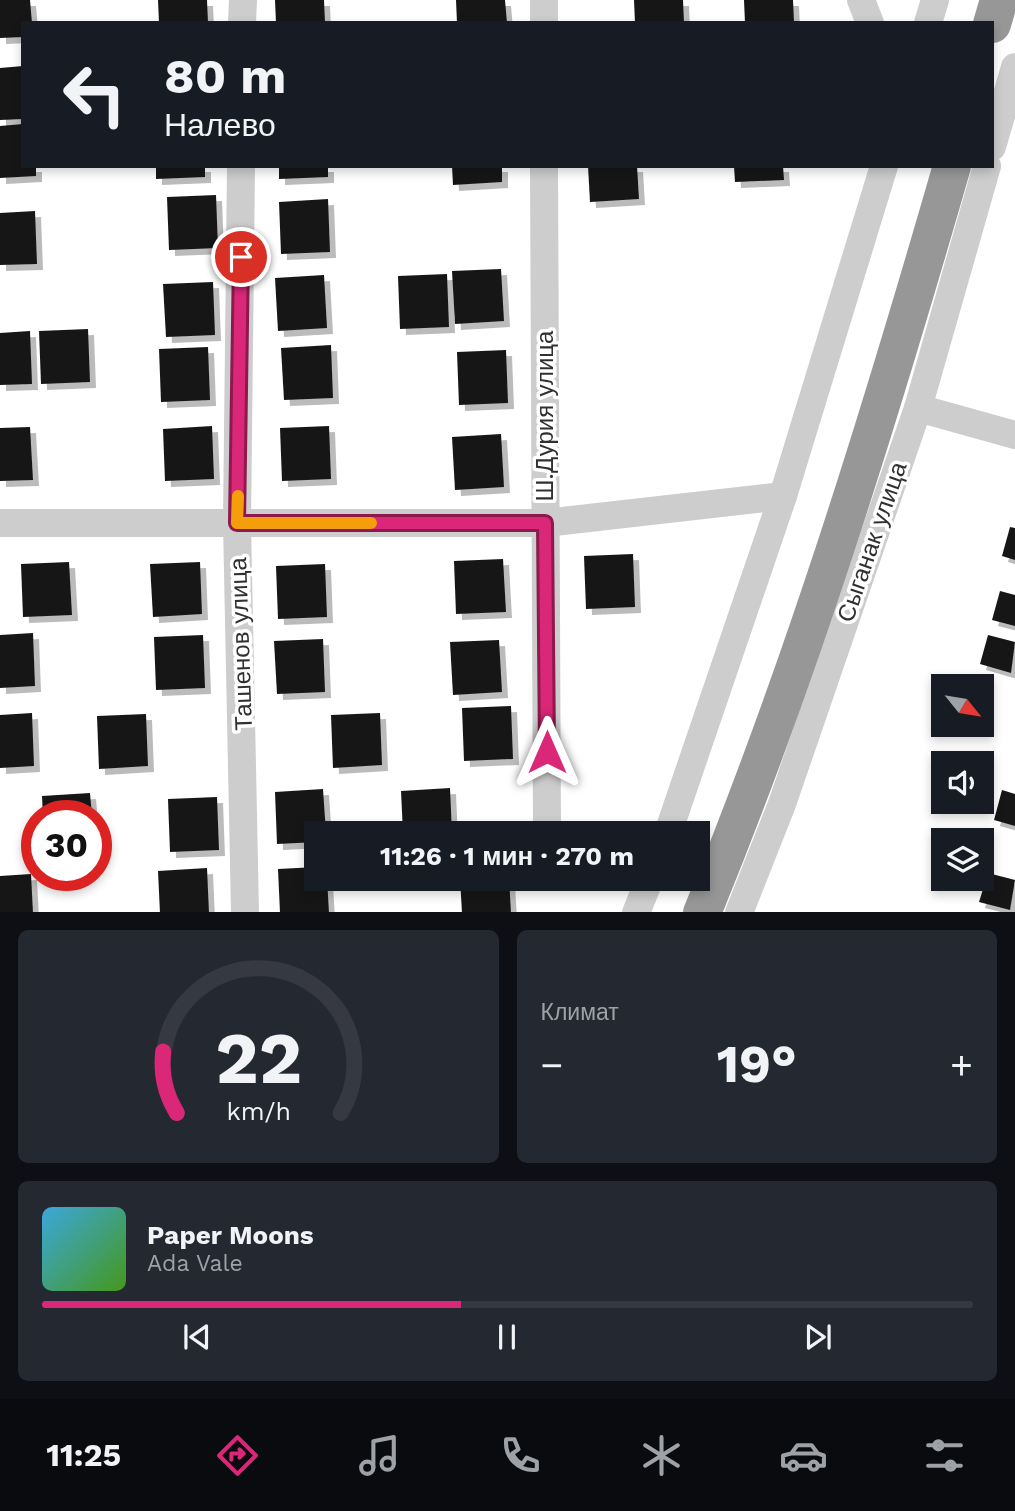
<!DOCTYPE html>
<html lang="ru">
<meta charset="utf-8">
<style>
body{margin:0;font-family:"Work Sans",sans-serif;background:#242831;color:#f1f3f6;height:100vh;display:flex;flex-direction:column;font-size:26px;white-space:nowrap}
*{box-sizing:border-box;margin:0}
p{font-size:23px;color:#9ea1a6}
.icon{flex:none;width:38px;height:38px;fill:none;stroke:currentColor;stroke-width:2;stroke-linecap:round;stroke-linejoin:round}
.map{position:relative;height:912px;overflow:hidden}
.drawer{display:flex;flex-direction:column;gap:18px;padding:18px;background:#0d0f14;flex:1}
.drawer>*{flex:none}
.banner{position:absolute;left:21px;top:21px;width:973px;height:147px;border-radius:0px;box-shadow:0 4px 10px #0003;background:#171b24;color:#f1f3f6;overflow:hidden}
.needle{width:46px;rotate:120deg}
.buttons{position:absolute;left:931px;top:674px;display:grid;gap:14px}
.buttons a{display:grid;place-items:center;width:63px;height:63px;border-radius:0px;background:#171b24;box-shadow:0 4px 10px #0003;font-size:35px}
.speed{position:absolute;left:21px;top:800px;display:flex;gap:14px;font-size:35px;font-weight:700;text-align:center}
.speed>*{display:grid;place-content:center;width:91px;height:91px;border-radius:50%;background:#171b24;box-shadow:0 4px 10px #0003;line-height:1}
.speed .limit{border:10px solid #d22;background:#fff;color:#111}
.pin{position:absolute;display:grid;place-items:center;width:60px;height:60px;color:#fff;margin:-30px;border:4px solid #fff;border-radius:50%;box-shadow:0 2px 7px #0007}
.me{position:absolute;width:77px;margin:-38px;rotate:0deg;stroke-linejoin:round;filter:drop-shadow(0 0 5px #0008)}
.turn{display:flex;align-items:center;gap:24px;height:147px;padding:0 28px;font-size:32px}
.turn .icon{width:91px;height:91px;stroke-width:2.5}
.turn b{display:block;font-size:49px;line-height:60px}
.big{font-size:52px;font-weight:700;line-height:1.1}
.drawer .card{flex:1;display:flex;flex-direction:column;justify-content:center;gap:10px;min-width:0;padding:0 24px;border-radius:10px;background:#242831}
.drawer .dial{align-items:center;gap:0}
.dial svg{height:182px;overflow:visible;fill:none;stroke:#363941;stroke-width:7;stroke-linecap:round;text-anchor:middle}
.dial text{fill:#f1f3f6;stroke:none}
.song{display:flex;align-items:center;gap:21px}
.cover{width:84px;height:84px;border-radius:10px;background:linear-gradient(135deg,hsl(200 70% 55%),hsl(100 70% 35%))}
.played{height:7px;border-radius:4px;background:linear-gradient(90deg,#db2777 45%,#363941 45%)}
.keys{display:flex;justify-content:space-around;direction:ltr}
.heat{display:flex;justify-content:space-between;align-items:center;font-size:38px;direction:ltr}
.drawer .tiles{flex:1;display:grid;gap:18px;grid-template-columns:1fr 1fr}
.card:last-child{grid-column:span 2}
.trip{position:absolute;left:304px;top:821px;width:406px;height:70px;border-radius:0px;background:#171b24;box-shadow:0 4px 10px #0003;font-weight:700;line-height:70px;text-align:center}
.menu{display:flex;height:112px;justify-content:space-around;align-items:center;background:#090b0e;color:#9ea1a6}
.menu .icon{width:49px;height:49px}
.menu .current{color:#db2777}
.menu b{font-size:32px;color:#f1f3f6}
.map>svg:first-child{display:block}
.building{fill:#171717;filter:url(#shadow)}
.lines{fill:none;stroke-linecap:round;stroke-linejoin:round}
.minor{stroke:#cdcdcd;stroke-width:28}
.highway{stroke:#979797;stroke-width:38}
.route-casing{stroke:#8e194d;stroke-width:18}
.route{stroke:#db2777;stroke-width:12}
.slow{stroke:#f59e0b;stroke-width:12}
.labels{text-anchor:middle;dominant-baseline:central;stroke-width:7;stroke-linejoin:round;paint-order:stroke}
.street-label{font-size:24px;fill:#303030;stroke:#fff}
</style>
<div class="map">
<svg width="1015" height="913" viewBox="0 0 1015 913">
<defs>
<filter id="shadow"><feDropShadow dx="6" dy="6" stdDeviation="0" flood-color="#0004"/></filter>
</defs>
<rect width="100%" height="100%" fill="#fff"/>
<!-- building -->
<g class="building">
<path d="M0 0H30L32 23H23V37L0 38Z"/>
<path d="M158 0H207L208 23H159Z"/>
<path d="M275 0H324L325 23H276Z"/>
<path d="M456 0H505L507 23H457Z"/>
<path d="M634 0H683L684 23H635Z"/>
<path d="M744 0H793L794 22 745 23Z"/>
<path d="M23 66V119L0 120V68Z"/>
<path d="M23 124V166H36V176L0 178V126Z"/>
<path d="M156 166H205V177L156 179Z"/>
<path d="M279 166H328V177L279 179Z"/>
<path d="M452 166H502V182L453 185Z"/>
<path d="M588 166H637L639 199 590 202Z"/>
<path d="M734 166H783L784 180 735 182Z"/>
<path d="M216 195 218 248 169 250 167 197Z"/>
<path d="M328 199 330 252 281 254 279 202Z"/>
<path d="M35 211 37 264 0 265V213Z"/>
<path d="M501 269 504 321 455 324 452 271Z"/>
<path d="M447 274 449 327 400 329 398 276Z"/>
<path d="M324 275 327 328 278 331 275 278Z"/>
<path d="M213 282 215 335 166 337 163 284Z"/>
<path d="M88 329 90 382 41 384 39 331Z"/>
<path d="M30 331 32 384 0 385V333Z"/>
<path d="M331 345 333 398 284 400 281 348Z"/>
<path d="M208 347 210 400 161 402 159 349Z"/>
<path d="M506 350 508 403 459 405 457 352Z"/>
<path d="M212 426 214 479 165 481 163 429Z"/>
<path d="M329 426 331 479 282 481 280 428Z"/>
<path d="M30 427 33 480 0 481V428Z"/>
<path d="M501 434 504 487 455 490 452 437Z"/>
<path d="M1010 527 1015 528V560L1002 556Z"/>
<path d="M633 554 635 607 586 609 584 556Z"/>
<path d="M503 559 506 612 456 614 454 561Z"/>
<path d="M69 562 72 615 23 617 21 564Z"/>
<path d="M200 562 202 614 153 617 150 564Z"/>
<path d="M325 564 327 617 278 619 276 566Z"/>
<path d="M1000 591 1015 595V626L992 620Z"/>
<path d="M33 633 35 686 0 688V635Z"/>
<path d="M203 635 205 688 156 690 154 637Z"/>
<path d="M988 635 1015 642 1011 673 980 664Z"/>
<path d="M323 639 325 692 277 694 274 641Z"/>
<path d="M499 640 502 692 453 695 450 642Z"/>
<path d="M511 706 513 759 464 761 462 708Z"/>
<path d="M32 713 34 766 0 768V715Z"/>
<path d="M380 713 382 765 333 768 331 715Z"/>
<path d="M146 714 148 766 99 769 97 716Z"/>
<path d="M450 788 452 833H403L401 791Z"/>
<path d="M323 789 326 833H317V842L277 844 275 792Z"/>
<path d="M1002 790 1015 794V826L994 820Z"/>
<path d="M90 793 92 816H43L42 796Z"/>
<path d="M217 797 219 850 170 852 168 799Z"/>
<path d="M317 867V878H327L329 913H280L278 869Z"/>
<path d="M207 868 209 913H160L158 871Z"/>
<path d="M988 873 1015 880 1010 910 979 902Z"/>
<path d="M31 874 33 913H0V876Z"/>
<path d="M460 878H509L511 913H462Z"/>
</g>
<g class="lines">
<!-- minor -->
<g class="minor">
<path d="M544 0V23"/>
<path d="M861 0 870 23"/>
<path d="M242 23 243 0"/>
<path d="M928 23 935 0"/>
<path d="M992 147 1015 67"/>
<path d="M241 166 237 523 245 913"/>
<path d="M544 166 547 833"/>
<path d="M918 408 1015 435"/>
<path d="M0 523H545L783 496"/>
<path d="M668 833 783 496 884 166"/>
<path d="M636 913 650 878"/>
<path d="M739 913 782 804 918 408 987 166"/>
</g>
<!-- highway -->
<g class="highway">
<path d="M992 24 999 0"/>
<path d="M702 913C802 669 879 419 952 166"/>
</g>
</g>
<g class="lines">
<defs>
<path id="route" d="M241 257 237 523H545L547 752"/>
</defs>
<!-- route casing -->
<use href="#route" class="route-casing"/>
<!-- route -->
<use href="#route" class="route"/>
<!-- slow -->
<path class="slow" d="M238 496 237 523H371"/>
</g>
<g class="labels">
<!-- street labels -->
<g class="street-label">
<text transform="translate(545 416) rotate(-90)">Ш.Дурия улица</text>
<text transform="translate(872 542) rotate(-71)">Сыганак улица</text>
<text transform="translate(241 644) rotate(-92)">Ташенов улица</text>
</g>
</g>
</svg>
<div class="buttons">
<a><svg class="needle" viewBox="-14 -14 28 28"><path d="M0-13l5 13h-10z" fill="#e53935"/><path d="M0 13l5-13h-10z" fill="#9ea1a6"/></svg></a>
<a><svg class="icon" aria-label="sound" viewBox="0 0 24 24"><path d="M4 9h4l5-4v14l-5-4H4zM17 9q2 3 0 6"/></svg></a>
<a><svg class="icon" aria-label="layers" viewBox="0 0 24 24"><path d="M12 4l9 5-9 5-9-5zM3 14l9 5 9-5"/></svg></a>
</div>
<div class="speed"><div class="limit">30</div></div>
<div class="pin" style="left:241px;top:257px;background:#d93025"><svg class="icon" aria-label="arrive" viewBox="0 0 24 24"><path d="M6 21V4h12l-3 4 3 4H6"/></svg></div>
<svg class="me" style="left:547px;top:752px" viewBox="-20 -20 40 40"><path d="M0-17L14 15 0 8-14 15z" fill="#db2777" stroke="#fff" stroke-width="4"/></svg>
<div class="trip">11:26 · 1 мин · 270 m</div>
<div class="banner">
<div class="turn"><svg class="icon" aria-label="left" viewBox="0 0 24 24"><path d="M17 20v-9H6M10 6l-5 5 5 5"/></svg><div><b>80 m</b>Налево</div></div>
</div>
</div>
<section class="drawer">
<div class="tiles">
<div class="card dial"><svg viewBox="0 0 100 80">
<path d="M14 69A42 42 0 1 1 86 69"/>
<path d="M14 69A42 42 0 0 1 8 42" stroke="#db2777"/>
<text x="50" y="56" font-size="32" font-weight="700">22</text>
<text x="50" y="72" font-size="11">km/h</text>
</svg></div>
<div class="card"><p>Климат</p>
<div class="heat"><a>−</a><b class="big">19°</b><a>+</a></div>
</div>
<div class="card">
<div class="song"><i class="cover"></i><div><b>Paper Moons</b><p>Ada Vale</p></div></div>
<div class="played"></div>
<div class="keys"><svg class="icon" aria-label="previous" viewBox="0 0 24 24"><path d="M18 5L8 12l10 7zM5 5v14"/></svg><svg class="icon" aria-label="pause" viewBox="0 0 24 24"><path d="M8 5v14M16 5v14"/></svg><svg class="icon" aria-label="next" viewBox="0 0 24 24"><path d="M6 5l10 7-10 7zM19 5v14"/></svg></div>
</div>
</div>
</section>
<nav class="menu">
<b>11:25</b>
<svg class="icon current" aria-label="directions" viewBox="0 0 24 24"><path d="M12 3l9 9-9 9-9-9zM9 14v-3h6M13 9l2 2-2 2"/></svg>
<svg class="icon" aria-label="music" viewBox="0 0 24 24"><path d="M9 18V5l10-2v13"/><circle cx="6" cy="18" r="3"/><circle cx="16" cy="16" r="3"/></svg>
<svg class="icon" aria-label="phone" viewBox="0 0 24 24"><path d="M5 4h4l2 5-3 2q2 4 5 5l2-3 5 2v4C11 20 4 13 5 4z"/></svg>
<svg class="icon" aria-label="climate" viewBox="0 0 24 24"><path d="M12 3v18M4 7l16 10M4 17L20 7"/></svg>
<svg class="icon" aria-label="car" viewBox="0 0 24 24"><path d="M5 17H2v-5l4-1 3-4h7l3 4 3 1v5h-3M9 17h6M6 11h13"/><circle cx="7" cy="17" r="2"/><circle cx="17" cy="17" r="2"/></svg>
<svg class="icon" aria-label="filters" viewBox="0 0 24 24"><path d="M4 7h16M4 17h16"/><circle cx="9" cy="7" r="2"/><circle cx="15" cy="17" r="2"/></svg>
</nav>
